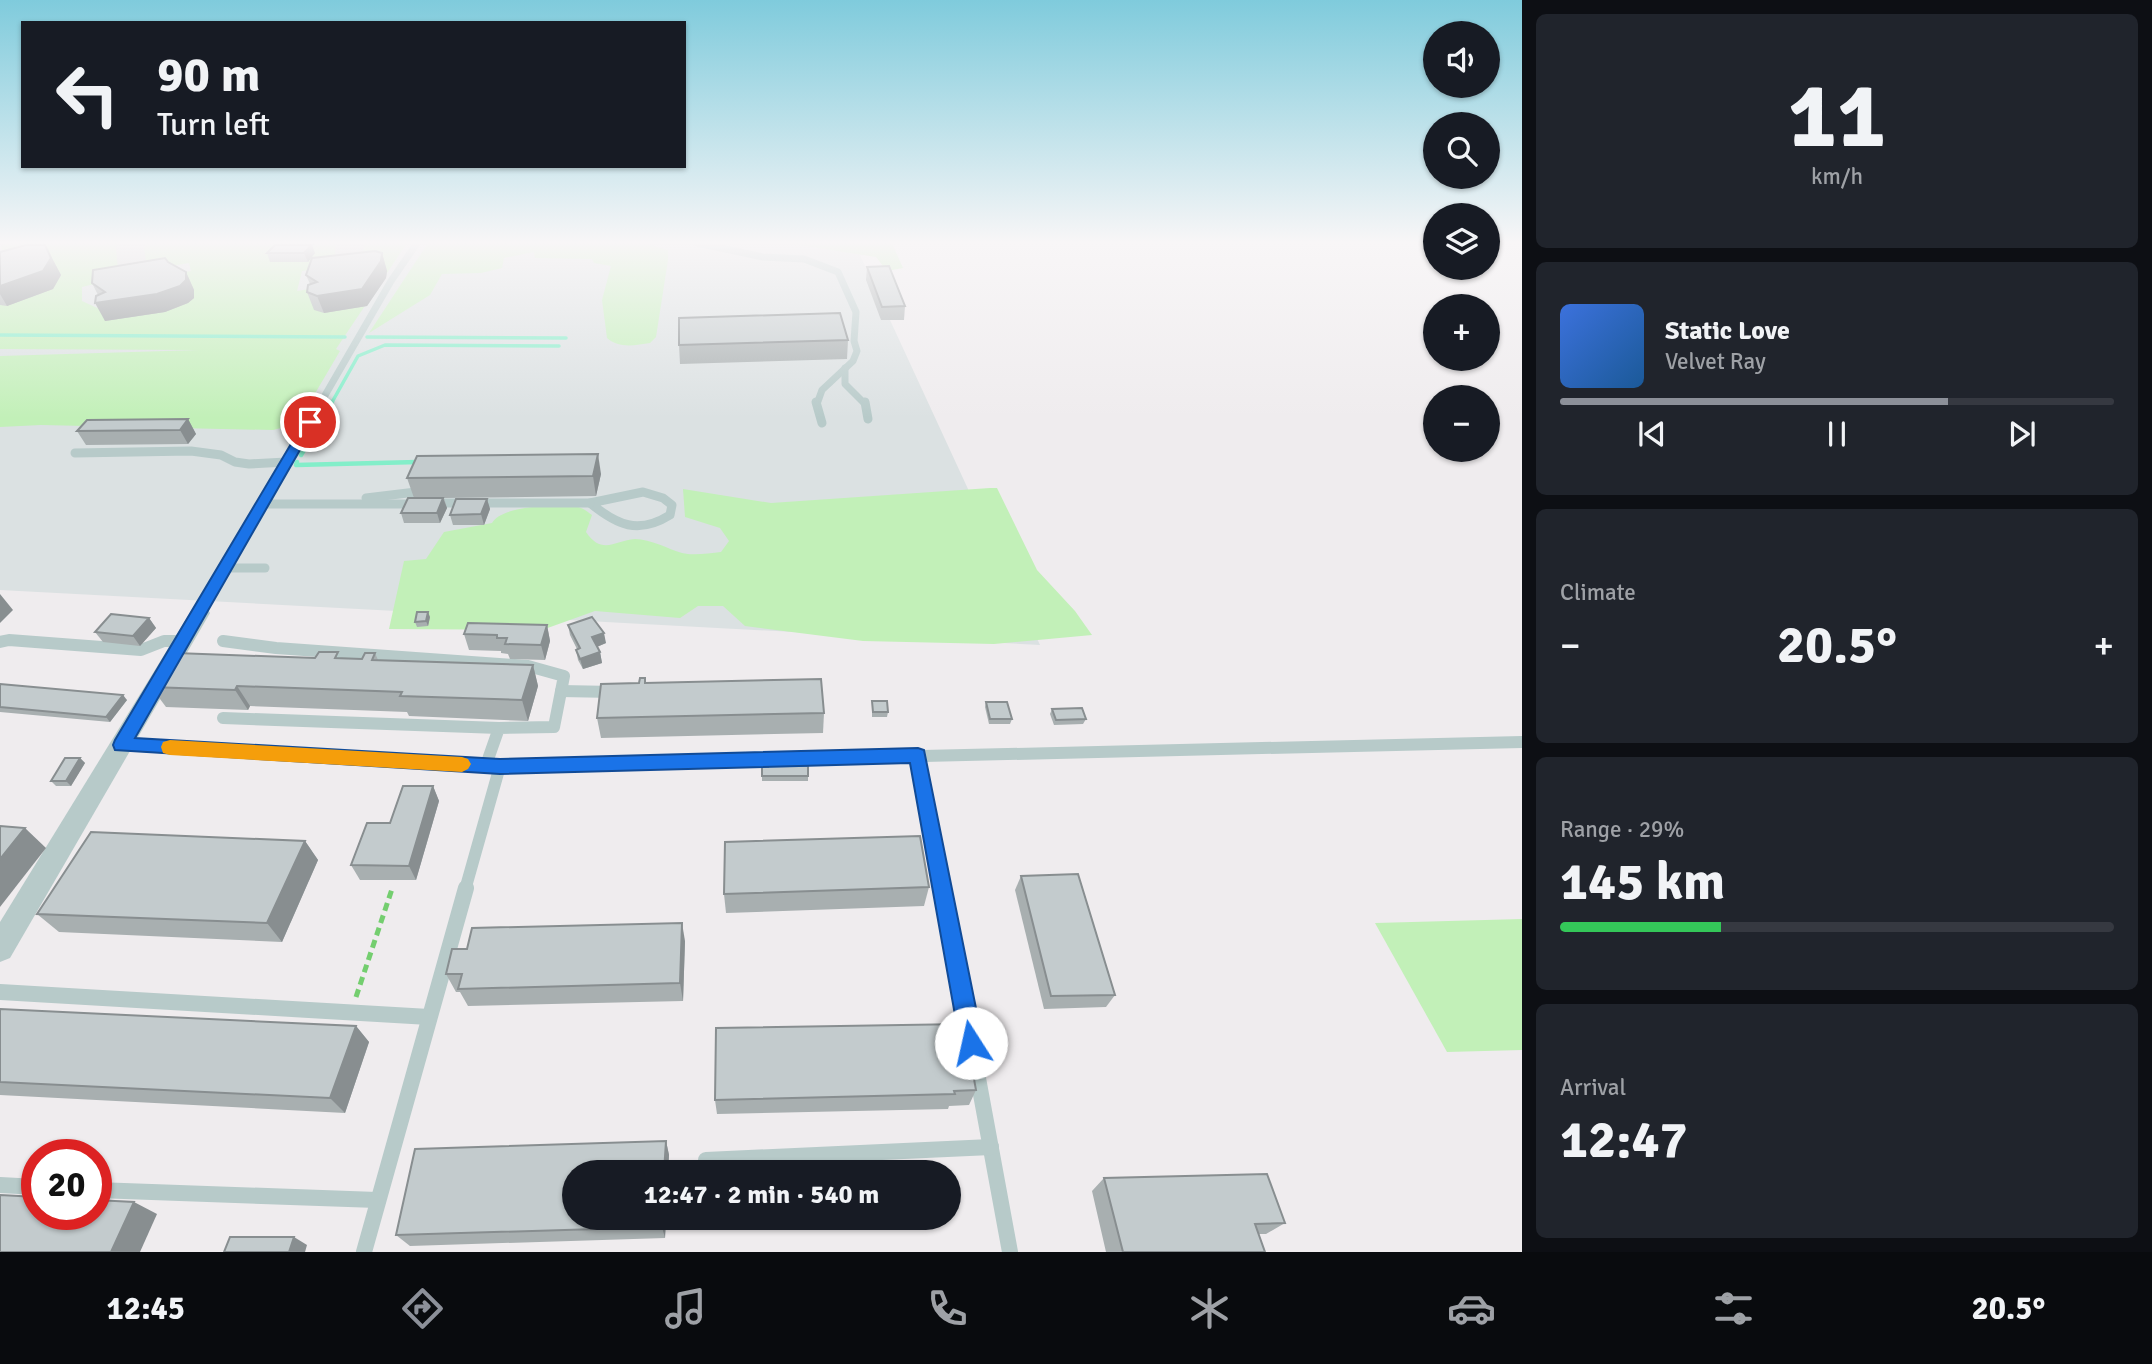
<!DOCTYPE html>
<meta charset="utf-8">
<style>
body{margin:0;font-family:Signika,sans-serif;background:#20242c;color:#f1f3f6;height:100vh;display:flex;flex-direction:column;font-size:26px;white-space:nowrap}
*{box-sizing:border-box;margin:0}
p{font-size:23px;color:#9ea1a6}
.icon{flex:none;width:38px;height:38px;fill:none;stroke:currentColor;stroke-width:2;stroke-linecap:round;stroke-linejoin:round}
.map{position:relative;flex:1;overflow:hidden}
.side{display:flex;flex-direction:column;gap:14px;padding:14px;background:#0d0f14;width:630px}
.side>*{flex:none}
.top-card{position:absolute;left:21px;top:21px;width:665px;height:147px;border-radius:0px;box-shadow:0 2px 5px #0004;background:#171b24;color:#f1f3f6;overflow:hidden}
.controls{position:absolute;left:1423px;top:21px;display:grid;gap:14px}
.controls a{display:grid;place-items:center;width:77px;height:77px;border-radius:50%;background:#171b24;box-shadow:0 2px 5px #0004;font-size:35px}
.speed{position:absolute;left:21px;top:1139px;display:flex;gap:14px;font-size:35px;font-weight:700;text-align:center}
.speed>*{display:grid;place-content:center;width:91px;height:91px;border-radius:50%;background:#171b24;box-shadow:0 2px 5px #0004;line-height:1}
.speed .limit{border:10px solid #d22;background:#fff;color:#111}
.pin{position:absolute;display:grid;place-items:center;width:60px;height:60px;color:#fff;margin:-30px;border:4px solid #fff;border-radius:50%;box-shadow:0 2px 7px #0007}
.me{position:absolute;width:77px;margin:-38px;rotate:350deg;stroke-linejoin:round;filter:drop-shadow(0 0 5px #0008)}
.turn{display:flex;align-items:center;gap:24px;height:147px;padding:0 21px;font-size:32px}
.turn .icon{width:91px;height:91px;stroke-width:2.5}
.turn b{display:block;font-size:49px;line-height:60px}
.big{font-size:52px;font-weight:700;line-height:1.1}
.side .widget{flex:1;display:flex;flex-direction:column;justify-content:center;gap:10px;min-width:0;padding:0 24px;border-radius:10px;background:#20242c}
.side .dial{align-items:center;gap:0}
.dial b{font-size:91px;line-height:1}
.song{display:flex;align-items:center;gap:21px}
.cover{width:84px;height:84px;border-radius:10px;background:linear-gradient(135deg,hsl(220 70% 55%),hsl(210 70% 35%))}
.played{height:7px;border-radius:4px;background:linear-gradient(90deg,#8c9099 70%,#363941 70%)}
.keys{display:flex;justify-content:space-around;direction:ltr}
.heat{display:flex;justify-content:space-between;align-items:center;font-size:38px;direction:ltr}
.charge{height:10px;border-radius:5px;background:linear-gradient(90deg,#34c759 29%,#363941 0)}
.trip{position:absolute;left:562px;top:1160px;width:399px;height:70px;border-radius:35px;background:#171b24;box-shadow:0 2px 5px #0004;font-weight:700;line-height:70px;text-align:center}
.menu{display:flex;height:112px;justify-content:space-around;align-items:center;background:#090b0e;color:#9ea1a6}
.menu .icon{width:49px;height:49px}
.menu .on{color:#8c9099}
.menu b{font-size:32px;color:#f1f3f6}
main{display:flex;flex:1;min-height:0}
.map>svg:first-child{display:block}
.airport{fill:#dbe1e2}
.green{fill:#c2f0b8}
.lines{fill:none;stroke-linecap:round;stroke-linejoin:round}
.stream-far1{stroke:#83eec9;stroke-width:3.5}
.stream{stroke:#83eec9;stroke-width:4.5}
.taxiway{fill:#ced2d2;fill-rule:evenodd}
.path{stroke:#74ce6f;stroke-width:5;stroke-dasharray:8 5;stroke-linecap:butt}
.service-far3{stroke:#b7cac9;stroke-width:7}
.service-far2{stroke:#b7cac9;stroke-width:9}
.service-far1{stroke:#b7cac9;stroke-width:12}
.service{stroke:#b7cac9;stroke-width:16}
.minor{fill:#b7cac9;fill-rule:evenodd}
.wall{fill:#a8afb0}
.shaded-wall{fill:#888e90}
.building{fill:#c3cbcd;stroke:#888e90;stroke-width:2}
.route{fill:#1a73e8;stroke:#114b97;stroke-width:2}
.slow{fill:#f59e0b}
</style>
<main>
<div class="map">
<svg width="1522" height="1252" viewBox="0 0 1522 1252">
<rect width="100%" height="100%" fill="#efecee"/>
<!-- airport -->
<path class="airport" d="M0 243H859L860 255 1040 645 0 590Z"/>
<!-- green -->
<g class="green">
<path d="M5 243H122L125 274 115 279 82 287V301L104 311 102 288 191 271 189 263 166 267 141 266 138 247 140 243H341L343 255 332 267 302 271 297 291 316 288 357 264 362 243H407L336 349 340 351 297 424 273 430 41 425 0 427V356L199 350 0 349V273L5 254 1 247Z"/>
<path d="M428 243H644L668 250V260L656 337 650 343C636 345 619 349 607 338L602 300 611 266 594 263 592 259 535 258 534 252 504 258 502 268 481 273 442 274 430 295 369 333Z"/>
<path d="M786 243H892L903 268 887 271 876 257Z"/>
<path d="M990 488H997L1037 570 1075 611 1092 635 994 644 863 641 745 626 723 606H698L680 618 595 611 542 630 389 629 404 561 426 559 444 532 492 523C502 505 558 504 578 507 583 508 588 512 592 515L586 532C602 556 616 540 635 539 651 539 668 549 682 553 694 556 709 553 721 552L729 541 720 528 685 517 683 489 771 503Z"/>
<path d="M1522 919V1050L1447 1052 1375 923Z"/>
</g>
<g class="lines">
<!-- stream-far1 -->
<g class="stream-far1">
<path d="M0 335 345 337"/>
<path d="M367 337 566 338"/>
<path d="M331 404 358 356 385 345 559 346"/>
</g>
<!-- stream -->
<g class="stream">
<path d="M309 442 332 402"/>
<path d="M301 455 304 450"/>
<path d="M297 462 296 465 418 462"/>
</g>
<!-- taxiway -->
<g class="taxiway">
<path d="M118 243H146L144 248 149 281 145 287 134 290 123 287 119 281 116 248Z"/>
<path d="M336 243H364L363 272 358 278 348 281 338 278 333 272Z"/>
</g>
<!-- path -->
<path class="path" d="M356 997 392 889"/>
<!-- service-far3 -->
<g class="service-far3">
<path d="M697 243 763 257 804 259 838 272 856 312 854 341 857 351 853 361 822 390 817 404"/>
<path d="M845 368V384L865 404"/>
<path d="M320 404 391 281 417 243"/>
</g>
<!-- service-far2 -->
<g class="service-far2">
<path d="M816 402 822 423"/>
<path d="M865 402 868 419"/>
<path d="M75 453 191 451 221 455 235 462 249 464 286 462"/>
<path d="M643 492 663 498 672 505 670 515C638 535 617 525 590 503Z"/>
<path d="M366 498 416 492"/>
<path d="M433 503H590"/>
<path d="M262 504H417"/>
<path d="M226 568H265"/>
<path d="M200 613 321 402"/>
</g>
<!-- service-far1 -->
<g class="service-far1">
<path d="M223 641 276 648 528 666 564 676 554 727 499 728 486 765"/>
<path d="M0 642 9 640 141 650 164 641H183"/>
<path d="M561 691 614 692"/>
<path d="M223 718 499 728"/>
<path d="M122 745 500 766 1522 742"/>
<path d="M918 756 943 890"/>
<path d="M465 890 500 766"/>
</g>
<!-- service -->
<g class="service">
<path d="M943 888 1010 1252"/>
<path d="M0 992 429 1017"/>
<path d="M706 1160 991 1147"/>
<path d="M0 1185 37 1187"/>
<path d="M96 1190 377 1200"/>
<path d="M364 1252 466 888"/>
</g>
<!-- minor -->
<path class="minor" d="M200 606 207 608 210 613 10 958 0 962V922L193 608Z"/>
</g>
<!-- wall -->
<g class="wall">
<path d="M45 245 61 275 53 289 7 306 0 305V252Z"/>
<path d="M267 253H315L308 262H270Z"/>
<path d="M382 253 387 271 386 278 367 306 324 313 314 310 307 292 310 284 306 275Z"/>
<path d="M168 262 186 272 194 290V298L188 303 165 312 105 321 98 295 92 283Z"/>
<path d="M867 267 905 306 904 320H881L866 280Z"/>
<path d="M848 340 847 359 680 364 679 345Z"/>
<path d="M188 419 196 434 188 444 86 445 77 431Z"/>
<path d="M601 474 596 496 444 498 447 508 440 523H404L401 513 414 498 407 478Z"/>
<path d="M487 499 490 509 484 525H453L450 515Z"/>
<path d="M430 617 428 626 417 627 415 622Z"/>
<path d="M149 618 156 628 140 646 103 642 95 632Z"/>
<path d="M547 625 550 641 545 660 510 659 508 654 501 653V651L469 650 464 634Z"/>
<path d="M568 625 606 643 597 647 600 652 602 663 583 669 578 660 576 650 577 649 570 635Z"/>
<path d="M375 653 378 660 533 665 538 686 528 721 409 716 407 712 250 706 248 710 166 707 151 687 341 658 362 659Z"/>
<path d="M646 683 824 713 823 733 601 738 597 718Z"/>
<path d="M0 684 127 700 110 722 0 712Z"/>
<path d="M872 701 888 712 887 717H872Z"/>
<path d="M986 702 1012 719 1010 724H989L985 707Z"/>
<path d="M1052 709 1086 719 1083 724 1054 725 1050 714Z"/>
<path d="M80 758 85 763 71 786H56L51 781Z"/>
<path d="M762 767 808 776V781H762Z"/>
<path d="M433 786 439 801 416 880H360L351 865 390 823Z"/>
<path d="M305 841 318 860 282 942 59 932 37 914Z"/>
<path d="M1021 876 1115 995 1106 1007 1044 1009 1015 890Z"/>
<path d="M929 887 924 906 726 913 724 894Z"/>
<path d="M685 941 683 1001 468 1006 460 992H456L446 974Z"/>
<path d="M0 1009 356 1026 369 1042 345 1113 0 1095Z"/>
<path d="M976 1090 969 1105 949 1106 948 1109 717 1114 715 1100Z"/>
<path d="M666 1141 669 1155 668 1172H574V1218H666L665 1238 410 1246 396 1235 415 1149Z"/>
<path d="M1104 1178 1285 1223 1266 1234H1259L1265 1252H1106L1092 1191Z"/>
</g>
<!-- shaded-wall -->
<g class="shaded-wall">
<path d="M45 245 61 275 53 289 7 306 0 294V286Z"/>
<path d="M312 245 315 253 308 262 304 253Z"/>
<path d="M382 253 387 271 386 278 367 306 324 313 317 296Z"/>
<path d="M186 272 194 290V298L188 303 165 312 105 321 95 303Z"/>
<path d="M188 419 196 434 188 444 180 430Z"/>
<path d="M598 454 601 474 596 496 593 476Z"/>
<path d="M443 498 447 508 440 523 437 513Z"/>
<path d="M487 499 490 509 484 525 481 514Z"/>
<path d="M0 594 13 610 0 623Z"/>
<path d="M428 612 430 617 428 626 426 621Z"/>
<path d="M149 618 156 628 140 646 133 636Z"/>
<path d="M547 625 550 641 545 660 541 645Z"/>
<path d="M604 633 606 643 594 648 592 637Z"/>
<path d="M600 652 602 663 583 669 580 659Z"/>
<path d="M533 665 538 686 528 721 522 700Z"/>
<path d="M237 686 250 706 248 710 235 690Z"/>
<path d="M123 695 127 700 110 722 106 717Z"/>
<path d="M80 758 85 763 71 786 66 781Z"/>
<path d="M433 786 439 801 416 880 409 866Z"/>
<path d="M25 828 46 848 0 907V859Z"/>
<path d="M305 841 318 860 282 942 267 923Z"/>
<path d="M682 923 685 941 683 1001 680 983Z"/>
<path d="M356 1026 369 1042 345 1113 330 1098Z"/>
<path d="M666 1141 669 1155 668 1172H664Z"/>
<path d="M134 1202 157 1214 140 1252H111Z"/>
<path d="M662 1218H666L665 1238 662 1227Z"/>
<path d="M294 1237 307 1245 305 1252H289Z"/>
</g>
<!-- building -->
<g class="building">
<path d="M26 245H45L51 258 43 271 0 286V252Z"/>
<path d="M275 245H312L304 253H267Z"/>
<path d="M375 251 382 253 381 261 362 289 317 296 307 292 308 285 317 282 306 275 312 258Z"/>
<path d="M165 258 168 262 186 272V280L180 286 157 294 95 303 96 296 105 292 92 283 93 270Z"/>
<path d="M889 266 905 306 882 307 867 267Z"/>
<path d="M840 313 848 340 679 345V318Z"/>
<path d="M188 419 180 430 77 431 87 420Z"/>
<path d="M598 454 593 476 407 478 417 456Z"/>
<path d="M408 498H443L437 513H401Z"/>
<path d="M456 499H487L481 514 450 515Z"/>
<path d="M417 612H428L426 621 415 622Z"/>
<path d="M111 614 149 618 133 636 95 632Z"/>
<path d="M592 617 604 633 592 637 600 652 580 659 576 650 580 648 568 625Z"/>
<path d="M468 623 547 625 541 645 505 644 507 638H497V635L464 634Z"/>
<path d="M319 652H338L335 658 362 659 365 653H375L372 660 533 665 522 700 400 696 402 692 237 686 235 690 151 687 176 653 315 658Z"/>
<path d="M640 678H645V683L821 679 824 713 597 718 601 684 639 683Z"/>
<path d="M0 684 123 695 106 717 0 707Z"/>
<path d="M872 701H887L888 712H873Z"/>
<path d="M986 702H1007L1012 719H990Z"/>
<path d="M1082 708 1086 719 1056 720 1052 709Z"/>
<path d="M65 758H80L66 781H51Z"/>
<path d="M768 764 808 766V776H762V767H768Z"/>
<path d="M403 786H433L409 866 351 865 367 823H390Z"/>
<path d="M0 826 25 828 0 859Z"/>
<path d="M91 832 305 841 267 923 37 914Z"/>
<path d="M920 836 929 887 724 894 725 842Z"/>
<path d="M1078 874 1115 995 1051 996 1021 876Z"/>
<path d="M682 923 680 983 458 989 462 974H446L452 949H467L472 928Z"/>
<path d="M0 1009 356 1026 330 1098 0 1082Z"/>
<path d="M964 1024 976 1090 954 1091 955 1094 715 1100 716 1028Z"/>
<path d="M666 1141 664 1172H574V1218H662V1227L396 1235 415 1149Z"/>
<path d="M1267 1174 1285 1223 1255 1224 1265 1252H1123L1104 1178Z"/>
<path d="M0 1195 37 1197V1214H96V1200L134 1202 111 1252H0Z"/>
<path d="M230 1237H294L289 1252H224Z"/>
</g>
<!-- sky -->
<linearGradient id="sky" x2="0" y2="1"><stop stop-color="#7fcbdc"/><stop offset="0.58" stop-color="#f8f6f7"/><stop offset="1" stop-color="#f8f6f7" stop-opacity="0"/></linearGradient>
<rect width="1522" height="418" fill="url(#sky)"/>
<!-- route -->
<path class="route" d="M310 418 316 422 135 738 500 759 918 748 924 750 983 1043 980 1051 971 1055 963 1051 960 1043 910 763 500 774 115 750 113 745 115 740 304 422Z"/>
<!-- slow -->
<path class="slow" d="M170 740 462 757 468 759 471 764 468 769 462 772 170 755 163 753 161 747 163 742Z"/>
</svg>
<div class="controls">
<a><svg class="icon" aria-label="sound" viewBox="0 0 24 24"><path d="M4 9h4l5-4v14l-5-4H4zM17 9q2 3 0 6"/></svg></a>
<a><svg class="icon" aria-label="search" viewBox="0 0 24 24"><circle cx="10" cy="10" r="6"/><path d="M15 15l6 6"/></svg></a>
<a><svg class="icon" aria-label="layers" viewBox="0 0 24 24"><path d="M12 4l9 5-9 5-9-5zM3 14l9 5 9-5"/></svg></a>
<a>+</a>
<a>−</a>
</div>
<div class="speed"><div class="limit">20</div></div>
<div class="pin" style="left:310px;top:422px;background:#d93025"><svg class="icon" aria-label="arrive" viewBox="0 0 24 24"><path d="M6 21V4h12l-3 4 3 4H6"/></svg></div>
<svg class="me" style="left:971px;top:1043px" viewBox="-20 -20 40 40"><circle r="19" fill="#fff"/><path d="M0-13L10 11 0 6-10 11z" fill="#1a73e8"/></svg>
<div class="trip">12:47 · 2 min · 540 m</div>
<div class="top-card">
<div class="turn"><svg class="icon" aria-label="left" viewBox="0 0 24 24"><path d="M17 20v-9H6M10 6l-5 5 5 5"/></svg><div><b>90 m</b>Turn left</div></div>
</div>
</div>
<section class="side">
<div class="widget dial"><b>11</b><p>km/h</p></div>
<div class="widget">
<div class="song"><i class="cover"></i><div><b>Static Love</b><p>Velvet Ray</p></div></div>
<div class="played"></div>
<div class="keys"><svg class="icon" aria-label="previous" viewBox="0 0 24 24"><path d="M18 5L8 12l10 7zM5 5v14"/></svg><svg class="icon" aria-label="pause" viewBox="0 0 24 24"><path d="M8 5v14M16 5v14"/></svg><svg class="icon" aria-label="next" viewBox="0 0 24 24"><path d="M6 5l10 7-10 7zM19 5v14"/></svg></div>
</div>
<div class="widget"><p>Climate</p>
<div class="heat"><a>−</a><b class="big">20.5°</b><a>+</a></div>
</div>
<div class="widget"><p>Range · 29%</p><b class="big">145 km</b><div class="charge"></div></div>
<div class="widget"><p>Arrival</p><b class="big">12:47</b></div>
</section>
</main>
<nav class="menu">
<b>12:45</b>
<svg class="icon on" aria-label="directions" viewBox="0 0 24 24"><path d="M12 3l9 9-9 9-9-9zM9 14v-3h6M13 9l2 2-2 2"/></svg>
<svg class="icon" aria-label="music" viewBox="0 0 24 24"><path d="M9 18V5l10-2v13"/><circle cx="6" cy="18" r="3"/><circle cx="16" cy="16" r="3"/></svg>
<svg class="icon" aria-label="phone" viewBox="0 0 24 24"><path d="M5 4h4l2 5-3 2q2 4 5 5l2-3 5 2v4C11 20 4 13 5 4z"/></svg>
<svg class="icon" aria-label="climate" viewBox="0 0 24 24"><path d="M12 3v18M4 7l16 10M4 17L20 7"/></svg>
<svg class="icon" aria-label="car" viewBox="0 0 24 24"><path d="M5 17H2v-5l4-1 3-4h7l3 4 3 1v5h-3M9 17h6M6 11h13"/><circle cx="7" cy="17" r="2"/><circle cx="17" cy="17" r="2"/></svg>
<svg class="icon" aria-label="filters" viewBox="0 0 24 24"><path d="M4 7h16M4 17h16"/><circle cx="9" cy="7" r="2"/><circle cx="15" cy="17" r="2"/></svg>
<b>20.5°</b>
</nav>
